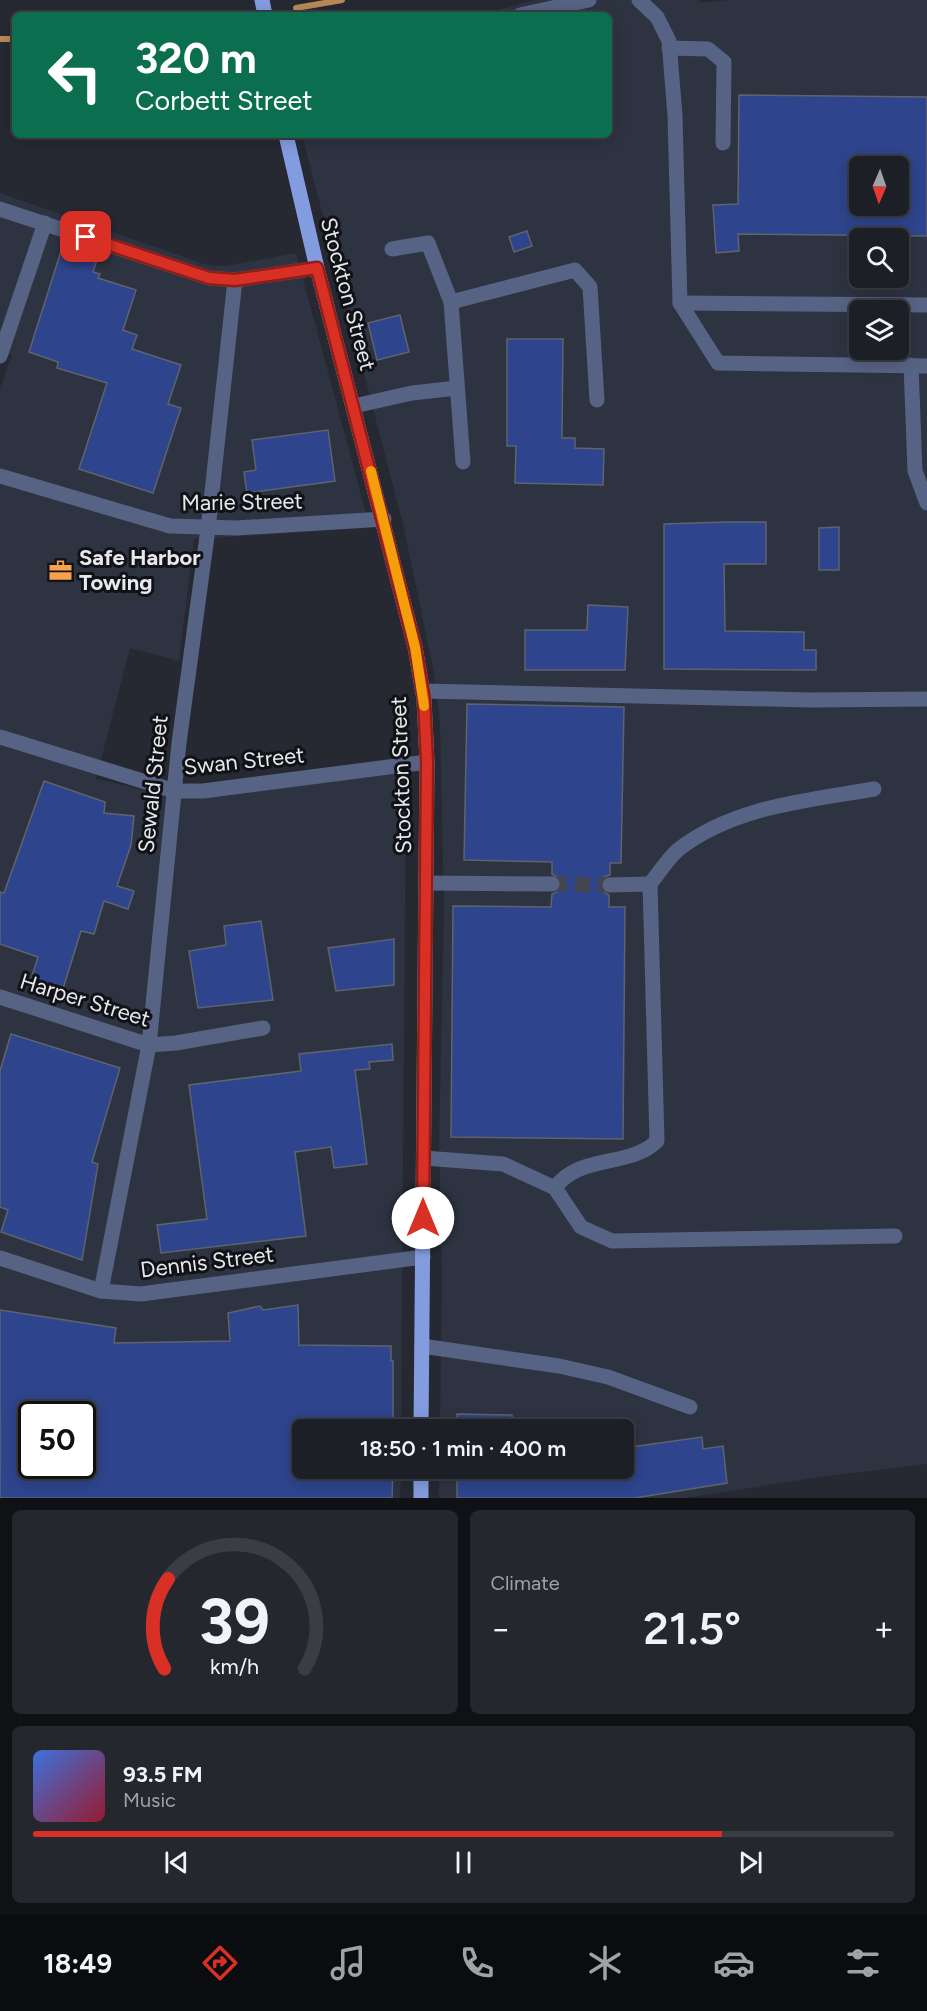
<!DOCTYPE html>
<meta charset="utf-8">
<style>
body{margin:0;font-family:Figtree,sans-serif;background:#25272e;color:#f1f3f6;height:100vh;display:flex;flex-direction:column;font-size:22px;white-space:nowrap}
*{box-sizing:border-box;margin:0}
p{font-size:20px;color:#a0a2a7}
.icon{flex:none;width:33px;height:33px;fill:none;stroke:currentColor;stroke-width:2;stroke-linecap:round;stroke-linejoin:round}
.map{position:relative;height:1498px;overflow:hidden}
.panel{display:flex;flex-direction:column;gap:12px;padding:12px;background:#0f1115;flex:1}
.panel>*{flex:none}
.hud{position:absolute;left:12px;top:12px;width:600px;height:126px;border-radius:9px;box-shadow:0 3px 15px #0003,0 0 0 2px #3a3d43;background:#0b6e4f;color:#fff;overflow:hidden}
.needle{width:39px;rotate:182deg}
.fabs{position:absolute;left:849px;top:156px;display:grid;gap:12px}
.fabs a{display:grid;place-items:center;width:60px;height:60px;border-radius:9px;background:#1c1f26;box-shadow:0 3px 15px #0003,0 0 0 2px #3a3d43;font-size:30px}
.speed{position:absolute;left:18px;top:1401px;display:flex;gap:12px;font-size:30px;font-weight:700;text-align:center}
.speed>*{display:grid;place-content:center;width:78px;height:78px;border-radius:50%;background:#1c1f26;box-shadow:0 3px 15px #0003,0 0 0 2px #3a3d43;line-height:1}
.speed .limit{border:3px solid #111;border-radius:9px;background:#fff;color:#111}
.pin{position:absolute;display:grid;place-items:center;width:51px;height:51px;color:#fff;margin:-26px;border-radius:12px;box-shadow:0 3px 9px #0006}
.me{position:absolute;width:66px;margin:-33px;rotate:0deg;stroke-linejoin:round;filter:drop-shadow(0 0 4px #0008)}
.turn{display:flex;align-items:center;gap:21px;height:126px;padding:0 24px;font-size:27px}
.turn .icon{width:78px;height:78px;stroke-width:2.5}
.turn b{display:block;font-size:42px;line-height:51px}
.big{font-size:45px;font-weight:600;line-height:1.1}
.panel .widget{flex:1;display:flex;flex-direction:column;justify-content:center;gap:9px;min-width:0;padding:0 21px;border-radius:9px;background:#25272e}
.panel .dial{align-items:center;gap:0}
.dial svg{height:156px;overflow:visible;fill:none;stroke:#3a3d43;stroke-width:7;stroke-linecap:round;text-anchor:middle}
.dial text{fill:#f1f3f6;stroke:none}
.song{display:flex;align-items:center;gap:18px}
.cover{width:72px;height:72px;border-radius:9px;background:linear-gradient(135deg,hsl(220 70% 55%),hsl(350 70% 35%))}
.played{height:6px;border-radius:3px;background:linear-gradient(90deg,#d93025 80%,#3a3d43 80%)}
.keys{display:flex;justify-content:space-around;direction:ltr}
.heat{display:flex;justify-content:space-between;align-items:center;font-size:33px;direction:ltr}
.panel .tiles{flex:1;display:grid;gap:12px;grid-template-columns:1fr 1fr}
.widget:last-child{grid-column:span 2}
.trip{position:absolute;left:292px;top:1419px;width:342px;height:60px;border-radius:9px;background:#1c1f26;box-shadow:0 3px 15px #0003,0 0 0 2px #3a3d43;font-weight:600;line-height:60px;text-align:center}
.tabs{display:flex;height:96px;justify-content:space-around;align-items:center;background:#0b0c0f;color:#a0a2a7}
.tabs .icon{width:42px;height:42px}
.tabs .current{color:#d93025}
.tabs b{font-size:27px;color:#f1f3f6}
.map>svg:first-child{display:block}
.built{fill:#2d3341;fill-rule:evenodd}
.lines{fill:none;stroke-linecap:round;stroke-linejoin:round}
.stream{stroke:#b98955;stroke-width:6}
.building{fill:#2e448c;stroke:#5f636d;stroke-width:1.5;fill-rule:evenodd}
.minor-tunnel{stroke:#43464e;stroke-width:15;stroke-dasharray:15 8;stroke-linecap:butt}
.minor{stroke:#576384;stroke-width:15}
.major{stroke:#839ce0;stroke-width:15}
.route-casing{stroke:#8d1f18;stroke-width:15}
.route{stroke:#d93025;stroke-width:10}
.slow{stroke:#f59e0b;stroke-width:10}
.labels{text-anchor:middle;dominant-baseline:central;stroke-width:6;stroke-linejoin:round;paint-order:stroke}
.street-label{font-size:22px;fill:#e6e8ee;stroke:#111216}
.poi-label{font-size:22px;font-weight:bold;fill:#e6e8ee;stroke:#111216;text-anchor:start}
</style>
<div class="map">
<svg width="927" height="1498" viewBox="0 0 927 1498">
<rect width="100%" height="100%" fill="#262932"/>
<!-- built -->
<g class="built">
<path d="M535 0H699L700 3 728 0H927V1464L819 1477 686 1498H439V1469L624 1468V1430L440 1429 442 1277 439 1145 444 909 440 725 434 673 403 524 302 135H609V15H479ZM860 166H898V206H860ZM860 238H898V278H860ZM860 310H898V350H860Z"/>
<path d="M0 193 207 265 226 266 296 253 370 528 194 539 179 661 130 648 96 779 167 795 406 771 401 1429 303 1430V1468L401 1469 400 1498H0V388L12 355 0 351ZM32 1414H82V1466H32Z"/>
</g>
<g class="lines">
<!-- stream -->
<g class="stream">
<path d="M296 8 342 0"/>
<path d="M0 39H15"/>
</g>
</g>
<!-- building -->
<g class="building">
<path d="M739 95 927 97V236L738 234 739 251 716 253 713 205 738 204ZM860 166H898V206H860Z"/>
<path d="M527 231 532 246 514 252 509 237Z"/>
<path d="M62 248 97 260 93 272 100 274 98 278 136 290 123 330 137 335 132 349 181 365 168 404 181 408 153 493 79 469 107 383 57 368 58 362 29 352Z"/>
<path d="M400 315 409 352 377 360 368 323Z"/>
<path d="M507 339H563L562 438H575V448L604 449 603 485 515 483 516 446H507Z"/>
<path d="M328 430 335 481 247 493 244 472 256 470 252 440Z"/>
<path d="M726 522H766V564H724L725 631 804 632V650H816V670L664 669V524Z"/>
<path d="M839 527V570H819V528Z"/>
<path d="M588 605 628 607 625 670H525V630H587Z"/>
<path d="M467 704 624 707 621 863H610V875L604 877 600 885 602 891 609 895V907H625L623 1139 451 1137 453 906 551 907 552 894 557 892 562 885 560 879 552 874V862L464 860Z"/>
<path d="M44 781 105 802 104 813 134 816 131 845 117 886 134 891 128 909 104 901 94 934 81 931 62 992 30 982 38 957 0 944V892L4 893Z"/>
<path d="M261 921 273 1000 198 1008 189 951 226 945 224 926Z"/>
<path d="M394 939V985L336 991 328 948Z"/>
<path d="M11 1034 120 1068 92 1162 98 1164 82 1260 1 1232 8 1210 0 1207V1071Z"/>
<path d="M392 1044 393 1060 369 1062 370 1069 355 1070 367 1164 334 1168 331 1147 295 1152 306 1236 161 1253 157 1225 207 1219 189 1085 301 1071 299 1054Z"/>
<path d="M298 1305 299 1345 391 1346V1361H393V1430H303V1468H393L392 1498H0V1310L116 1328 114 1343 230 1341 228 1313 260 1306 263 1310ZM32 1414H82V1466H32Z"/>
<path d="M457 1414 512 1415V1430H456Z"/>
<path d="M702 1437 703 1449 723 1446 727 1483 635 1498H457V1468H624V1448Z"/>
</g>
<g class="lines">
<!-- minor-tunnel -->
<path class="minor-tunnel" d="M552 884 610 885"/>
<!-- minor -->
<g class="minor">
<path d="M639 0 657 17 669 41 675 116 680 303 718 363 927 366"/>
<path d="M520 15 589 0"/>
<path d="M669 48 708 49 724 62 723 143"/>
<path d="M0 209 209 278 235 280 317 268"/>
<path d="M392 249 428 243 451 302 463 462"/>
<path d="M451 302 575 270 590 287 597 400"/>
<path d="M680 303 927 305"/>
<path d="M0 356 45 223"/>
<path d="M911 365 915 471 927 503"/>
<path d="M354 406 412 393 457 388"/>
<path d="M0 476 170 526 236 528 384 519"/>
<path d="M423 691 811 700 927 699"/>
<path d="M0 737 175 791H203L427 762"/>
<path d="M426 883 552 884"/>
<path d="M650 884C659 873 668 858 679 849 735 806 807 801 874 789"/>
<path d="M0 997 149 1045 176 1043 263 1028"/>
<path d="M424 1158 503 1164 555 1188 581 1227 612 1241 895 1236"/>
<path d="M555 1188C578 1154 630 1168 657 1141L650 884 610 885"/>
<path d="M0 1258 101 1291 141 1294 423 1257"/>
<path d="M101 1291 149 1045 179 743 208 529 235 280"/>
<path d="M422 1346 559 1366 608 1377 690 1407"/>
</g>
<!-- major -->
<g class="major">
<path d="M262 0 265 15"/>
<path d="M286 135 317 268 415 647 424 699 427 762 421 1430"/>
<path d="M421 1498V1468"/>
</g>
</g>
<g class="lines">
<defs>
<path id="route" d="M86 237 209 278 235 280 317 268 415 647 424 699 427 762 423 1218"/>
</defs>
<!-- route casing -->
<use href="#route" class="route-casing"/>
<!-- route -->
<use href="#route" class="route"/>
<!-- slow -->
<path class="slow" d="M371 471 415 647 424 706"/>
</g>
<!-- icons -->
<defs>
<symbol id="office-bare" viewBox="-9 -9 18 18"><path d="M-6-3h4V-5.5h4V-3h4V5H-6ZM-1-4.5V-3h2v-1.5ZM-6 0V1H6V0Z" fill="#f9a04d" stroke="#111216" stroke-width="2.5" paint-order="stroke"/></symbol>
</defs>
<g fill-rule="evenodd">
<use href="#office-bare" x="44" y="554" width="33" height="33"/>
</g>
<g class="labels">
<!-- street labels -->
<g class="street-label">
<text transform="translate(348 294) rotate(75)">Stockton Street</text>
<text transform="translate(242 502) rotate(-1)">Marie Street</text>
<text transform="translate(244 761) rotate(-6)">Swan Street</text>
<text transform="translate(401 775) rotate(-92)">Stockton Street</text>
<text transform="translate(153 784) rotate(-84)">Sewald Street</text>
<text transform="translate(85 1000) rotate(17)">Harper Street</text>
<text transform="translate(207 1262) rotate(-7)">Dennis Street</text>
</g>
<!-- poi labels -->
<g class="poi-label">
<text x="79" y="557">Safe Harbor<tspan x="79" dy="25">Towing</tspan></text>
</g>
</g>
</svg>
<div class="fabs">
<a><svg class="needle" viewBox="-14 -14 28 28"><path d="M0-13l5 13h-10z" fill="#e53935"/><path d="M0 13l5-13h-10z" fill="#a0a2a7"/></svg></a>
<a><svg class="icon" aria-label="search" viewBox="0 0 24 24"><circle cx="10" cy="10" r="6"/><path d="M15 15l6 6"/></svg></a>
<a><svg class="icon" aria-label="layers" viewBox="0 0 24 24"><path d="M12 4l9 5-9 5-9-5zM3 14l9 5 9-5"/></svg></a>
</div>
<div class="speed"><div class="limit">50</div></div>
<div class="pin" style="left:86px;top:237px;background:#d93025"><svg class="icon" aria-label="arrive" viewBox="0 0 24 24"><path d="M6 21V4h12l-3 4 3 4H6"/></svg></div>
<svg class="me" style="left:423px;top:1218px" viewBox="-20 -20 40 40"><circle r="19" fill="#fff"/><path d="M0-13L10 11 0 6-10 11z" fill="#d93025"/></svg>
<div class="trip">18:50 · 1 min · 400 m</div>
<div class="hud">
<div class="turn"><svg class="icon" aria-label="left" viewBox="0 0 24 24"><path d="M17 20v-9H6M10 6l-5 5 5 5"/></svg><div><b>320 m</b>Corbett Street</div></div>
</div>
</div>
<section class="panel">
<div class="tiles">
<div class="widget dial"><svg viewBox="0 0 100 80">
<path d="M14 69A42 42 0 1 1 86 69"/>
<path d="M14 69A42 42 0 0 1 16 23" stroke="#d93025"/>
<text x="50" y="56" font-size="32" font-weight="700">39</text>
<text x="50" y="72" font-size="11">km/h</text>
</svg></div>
<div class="widget"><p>Climate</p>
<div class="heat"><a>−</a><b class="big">21.5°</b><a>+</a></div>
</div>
<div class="widget">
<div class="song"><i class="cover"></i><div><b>93.5 FM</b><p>Music</p></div></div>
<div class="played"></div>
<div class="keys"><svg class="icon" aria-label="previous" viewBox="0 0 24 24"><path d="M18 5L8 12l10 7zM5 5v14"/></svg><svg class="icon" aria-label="pause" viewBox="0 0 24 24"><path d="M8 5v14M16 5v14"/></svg><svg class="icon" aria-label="next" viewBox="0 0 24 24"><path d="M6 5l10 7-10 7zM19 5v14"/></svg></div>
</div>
</div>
</section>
<nav class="tabs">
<b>18:49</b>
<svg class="icon current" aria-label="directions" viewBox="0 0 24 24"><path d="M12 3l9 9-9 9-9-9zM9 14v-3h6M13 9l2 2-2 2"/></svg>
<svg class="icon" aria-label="music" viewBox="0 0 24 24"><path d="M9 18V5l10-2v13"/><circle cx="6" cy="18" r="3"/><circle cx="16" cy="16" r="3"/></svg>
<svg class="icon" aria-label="phone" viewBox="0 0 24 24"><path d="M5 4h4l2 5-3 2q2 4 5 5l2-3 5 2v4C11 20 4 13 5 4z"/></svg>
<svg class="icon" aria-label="climate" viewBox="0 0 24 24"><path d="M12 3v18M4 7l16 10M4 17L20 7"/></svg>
<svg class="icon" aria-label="car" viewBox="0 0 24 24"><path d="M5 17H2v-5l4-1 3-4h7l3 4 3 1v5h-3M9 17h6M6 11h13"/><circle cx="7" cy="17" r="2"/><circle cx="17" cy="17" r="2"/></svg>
<svg class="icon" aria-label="filters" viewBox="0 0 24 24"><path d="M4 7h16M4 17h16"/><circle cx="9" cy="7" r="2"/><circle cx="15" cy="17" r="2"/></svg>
</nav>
